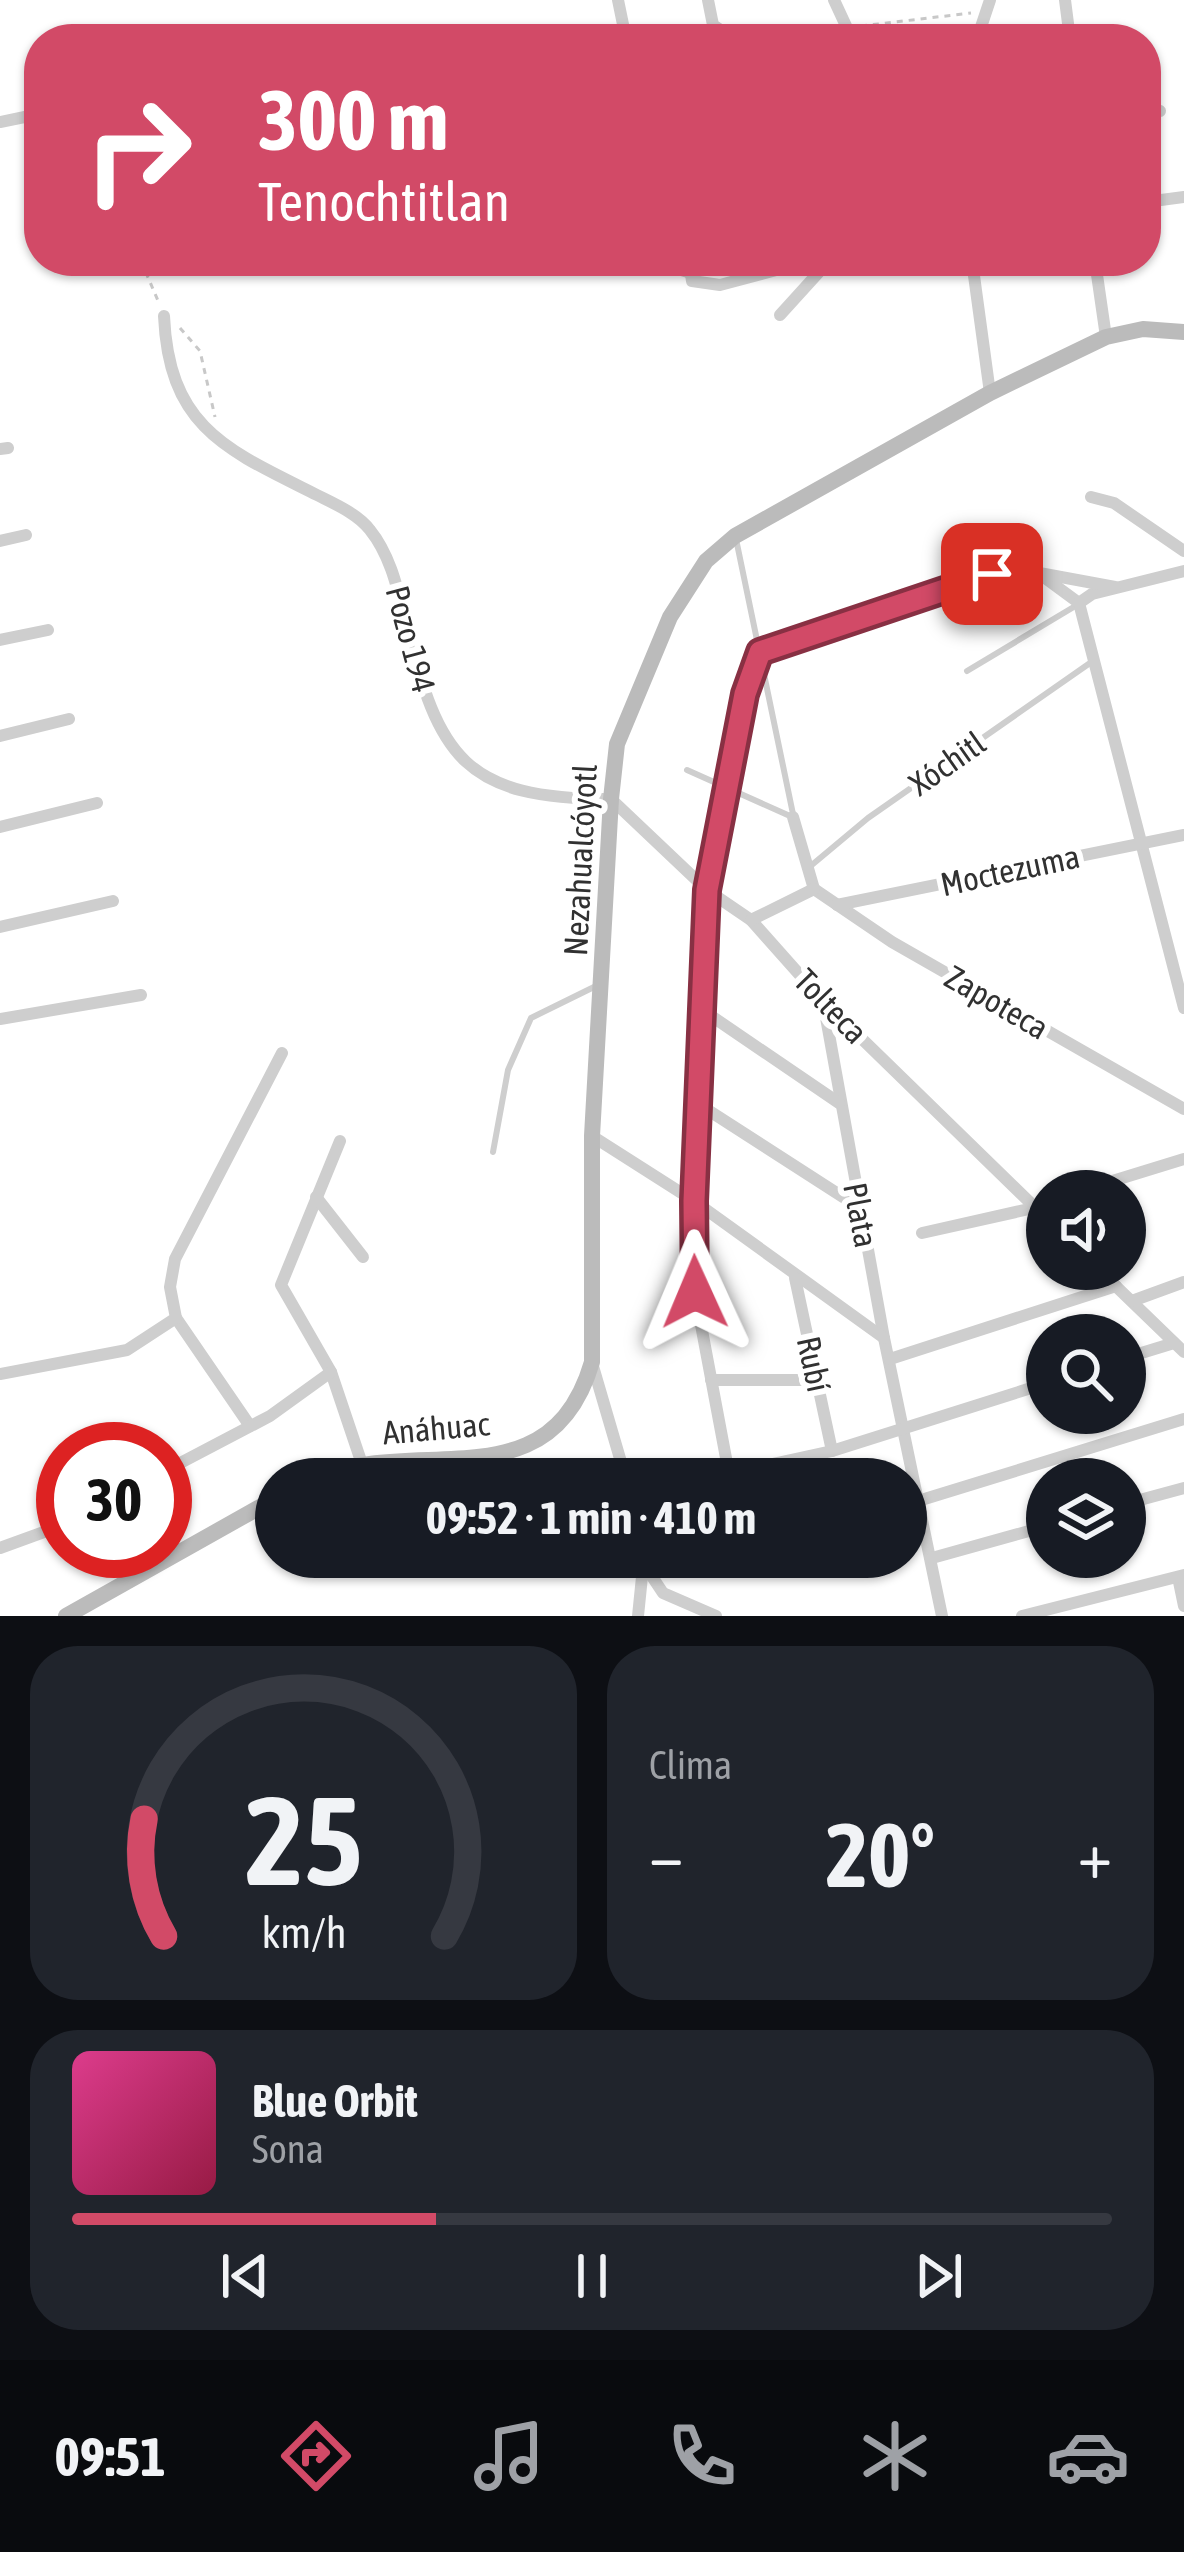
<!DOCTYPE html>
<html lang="es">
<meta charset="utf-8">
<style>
body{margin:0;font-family:"Asap Condensed",sans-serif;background:#20242c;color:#f1f3f6;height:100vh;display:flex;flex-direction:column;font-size:45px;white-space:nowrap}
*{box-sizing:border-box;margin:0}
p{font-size:39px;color:#9ea1a6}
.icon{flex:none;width:66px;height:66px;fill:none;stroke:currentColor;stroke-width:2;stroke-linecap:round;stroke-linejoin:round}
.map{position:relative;height:1616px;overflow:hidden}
.sheet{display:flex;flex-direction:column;gap:30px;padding:30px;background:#0d0f14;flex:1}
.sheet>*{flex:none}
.hud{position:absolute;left:24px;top:24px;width:1137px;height:252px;border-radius:48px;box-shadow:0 3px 9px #0004;background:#d24a67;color:#fff;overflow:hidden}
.buttons{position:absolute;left:1026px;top:1170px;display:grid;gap:24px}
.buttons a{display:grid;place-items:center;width:120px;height:120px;border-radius:50%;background:#171b24;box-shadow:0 3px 9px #0004;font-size:60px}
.speed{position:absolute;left:36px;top:1422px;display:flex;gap:24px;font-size:60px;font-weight:700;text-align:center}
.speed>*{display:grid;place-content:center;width:156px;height:156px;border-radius:50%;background:#171b24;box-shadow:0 3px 9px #0004;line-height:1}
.speed .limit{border:18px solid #d22;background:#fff;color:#111}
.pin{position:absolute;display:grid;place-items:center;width:102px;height:102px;color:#fff;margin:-51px;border-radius:24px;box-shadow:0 6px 18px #0006}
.me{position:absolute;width:132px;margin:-66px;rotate:359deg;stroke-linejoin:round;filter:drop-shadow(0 0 9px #0008)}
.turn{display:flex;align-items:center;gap:42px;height:252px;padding:0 36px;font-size:54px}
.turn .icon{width:156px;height:156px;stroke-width:2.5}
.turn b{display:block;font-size:84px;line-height:102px}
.big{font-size:90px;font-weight:700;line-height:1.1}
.sheet .tile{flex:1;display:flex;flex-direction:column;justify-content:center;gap:18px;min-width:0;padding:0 42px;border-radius:48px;background:#20242c}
.sheet .dial{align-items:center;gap:0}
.dial svg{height:312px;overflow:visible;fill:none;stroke:#363941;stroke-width:7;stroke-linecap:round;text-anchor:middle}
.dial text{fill:#f1f3f6;stroke:none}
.song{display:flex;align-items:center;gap:36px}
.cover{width:144px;height:144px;border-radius:18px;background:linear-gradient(135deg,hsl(330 70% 55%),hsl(340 70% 35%))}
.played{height:12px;border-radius:6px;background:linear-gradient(90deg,#d24a67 35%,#363941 35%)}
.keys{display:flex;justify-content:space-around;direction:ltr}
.heat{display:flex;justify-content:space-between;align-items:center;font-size:66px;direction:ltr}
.sheet .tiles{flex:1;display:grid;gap:30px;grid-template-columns:1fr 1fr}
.tile:last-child{grid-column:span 2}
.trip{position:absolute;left:255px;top:1458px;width:672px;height:120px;border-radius:60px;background:#171b24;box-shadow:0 3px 9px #0004;font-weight:700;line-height:120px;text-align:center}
.tab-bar{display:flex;height:192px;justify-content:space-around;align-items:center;background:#090b0e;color:#9ea1a6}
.tab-bar .icon{width:84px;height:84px}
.tab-bar .selected{color:#d24a67}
.tab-bar b{font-size:54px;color:#f1f3f6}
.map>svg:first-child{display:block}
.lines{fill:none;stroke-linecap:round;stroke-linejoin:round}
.path{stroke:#c8c8c8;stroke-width:3;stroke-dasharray:6 6;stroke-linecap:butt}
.lane{stroke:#cecece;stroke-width:6}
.street{stroke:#cecece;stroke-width:12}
.secondary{stroke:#bbb;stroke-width:16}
.route-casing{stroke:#883043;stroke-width:30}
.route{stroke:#d24a67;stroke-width:21}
.labels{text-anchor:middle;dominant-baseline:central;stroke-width:12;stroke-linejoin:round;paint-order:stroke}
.street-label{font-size:33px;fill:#313131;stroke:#fff}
</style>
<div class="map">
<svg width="1184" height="1616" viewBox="0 0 1184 1616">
<rect width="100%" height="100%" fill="#fff"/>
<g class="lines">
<!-- path -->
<g class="path">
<path d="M861 26 971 13"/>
<path d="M752 39 834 30"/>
<path d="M141 261 159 303"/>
<path d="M180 328 200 351 215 417"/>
</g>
<!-- lane -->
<g class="lane">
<path d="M736 539 793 814"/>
<path d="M967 671 1077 605"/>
<path d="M687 770 790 816"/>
<path d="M807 869 868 818 1090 663"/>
<path d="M493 1152 508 1070 531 1018 596 986"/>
</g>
<!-- street -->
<g class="street">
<path d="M618 0 626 39"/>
<path d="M708 0 713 25 734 39"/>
<path d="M834 0 847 28"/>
<path d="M1065 0 1070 39"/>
<path d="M977 39 990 0"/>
<path d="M1146 112 1160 111"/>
<path d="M0 122 39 114"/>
<path d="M1146 202 1184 197"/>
<path d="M673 261 675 268 688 272"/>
<path d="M689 261 692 281 720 285 810 261"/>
<path d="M972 261 990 393"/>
<path d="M1095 261 1106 337"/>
<path d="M780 315 829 261"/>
<path d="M164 316C169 428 227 450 317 495 335 504 358 514 370 530 391 556 398 591 406 622 438 758 465 799 611 799L707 890 751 920 823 1001 1047 1219"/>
<path d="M0 449 8 448"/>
<path d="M1091 497 1114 503 1184 551"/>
<path d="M0 541 26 535"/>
<path d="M1041 575 1079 603"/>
<path d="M1079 603 1184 1008"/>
<path d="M1079 603 1092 594 1184 571"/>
<path d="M0 640 48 630"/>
<path d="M0 736 69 719"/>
<path d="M793 817 814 889"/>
<path d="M0 827 97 803"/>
<path d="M814 889 892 942 1184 1109"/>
<path d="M837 905 1184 835"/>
<path d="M751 920 814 889"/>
<path d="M0 927 113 901"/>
<path d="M823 1001 884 1338 942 1616"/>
<path d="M701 1009 839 1103"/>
<path d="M0 1019 141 995"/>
<path d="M697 1103 860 1208"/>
<path d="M592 1136 694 1201 884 1338"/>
<path d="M340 1141 281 1285 331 1372 362 1464"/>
<path d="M1080 1191 1184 1159"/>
<path d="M316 1197 363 1257"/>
<path d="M922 1233 1047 1205"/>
<path d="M1098 1269 1184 1352"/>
<path d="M795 1278 832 1451"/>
<path d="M1132 1301 1184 1282"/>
<path d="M176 1318 250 1426"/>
<path d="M1125 1358 1174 1343"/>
<path d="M890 1359 1116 1286"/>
<path d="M592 1363 626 1479"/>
<path d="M0 1374 127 1350 176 1318 170 1287 175 1259 282 1053"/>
<path d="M711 1380H818"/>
<path d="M165 1471 270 1416 331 1372"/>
<path d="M729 1474 695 1293 694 1201 707 890 745 694 760 652 992 574 1023 570 1115 587"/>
<path d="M704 1479 832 1451 1047 1383"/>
<path d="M918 1501 1184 1419"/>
<path d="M1125 1504 1184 1488"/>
<path d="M0 1548 63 1525"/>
<path d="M932 1558 1047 1526"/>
<path d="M645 1566 663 1593 716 1616"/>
<path d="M1178 1577 1184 1606"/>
<path d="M638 1616 644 1557"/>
<path d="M1022 1616 1184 1575"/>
</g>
<!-- secondary -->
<g class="secondary">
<path d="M314 1479C415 1433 550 1506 592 1362V1136L611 799 617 744 670 617 706 561 735 536 990 393 1106 337 1143 329 1184 332"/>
<path d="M66 1616 276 1498"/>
</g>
</g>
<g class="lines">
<defs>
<path id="route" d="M695 1292 694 1201 707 890 745 694 760 652 992 574"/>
</defs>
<!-- route casing -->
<use href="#route" class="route-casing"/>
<!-- route -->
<use href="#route" class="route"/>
</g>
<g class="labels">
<!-- street labels -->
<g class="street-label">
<text transform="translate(411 639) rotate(75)">Pozo 194</text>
<text transform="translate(947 763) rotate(-35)">Xóchitl</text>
<text transform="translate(580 860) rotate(-87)">Nezahualcóyotl</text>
<text transform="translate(1010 870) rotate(-12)">Moctezuma</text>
<text transform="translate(997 1002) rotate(30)">Zapoteca</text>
<text transform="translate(831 1006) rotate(46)">Tolteca</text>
<text transform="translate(861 1215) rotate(79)">Plata</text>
<text transform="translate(814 1364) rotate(78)">Rubí</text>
<text transform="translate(436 1428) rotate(-5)">Anáhuac</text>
</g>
</g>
</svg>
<div class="buttons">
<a><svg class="icon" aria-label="sound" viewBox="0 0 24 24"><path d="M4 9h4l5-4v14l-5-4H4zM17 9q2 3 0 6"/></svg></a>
<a><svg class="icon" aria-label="search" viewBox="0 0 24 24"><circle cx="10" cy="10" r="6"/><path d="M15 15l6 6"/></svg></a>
<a><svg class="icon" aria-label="layers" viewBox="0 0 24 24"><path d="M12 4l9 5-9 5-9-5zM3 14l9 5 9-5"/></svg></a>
</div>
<div class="speed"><div class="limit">30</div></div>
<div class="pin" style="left:992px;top:574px;background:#d93025"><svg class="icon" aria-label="arrive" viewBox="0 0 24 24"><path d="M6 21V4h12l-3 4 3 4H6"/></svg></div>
<svg class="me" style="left:695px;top:1292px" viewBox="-20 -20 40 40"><path d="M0-17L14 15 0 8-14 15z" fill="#d24a67" stroke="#fff" stroke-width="4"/></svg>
<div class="trip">09:52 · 1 min · 410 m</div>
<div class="hud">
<div class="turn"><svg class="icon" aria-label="right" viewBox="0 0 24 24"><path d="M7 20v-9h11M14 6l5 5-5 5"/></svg><div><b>300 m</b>Tenochtitlan</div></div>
</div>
</div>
<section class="sheet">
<div class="tiles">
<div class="tile dial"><svg viewBox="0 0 100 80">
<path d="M14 69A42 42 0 1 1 86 69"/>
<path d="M14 69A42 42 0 0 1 9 39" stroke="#d24a67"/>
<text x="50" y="56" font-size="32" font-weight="700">25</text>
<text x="50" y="72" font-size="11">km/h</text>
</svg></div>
<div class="tile"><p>Clima</p>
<div class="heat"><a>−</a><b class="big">20°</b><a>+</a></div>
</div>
<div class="tile">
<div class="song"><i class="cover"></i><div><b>Blue Orbit</b><p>Sona</p></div></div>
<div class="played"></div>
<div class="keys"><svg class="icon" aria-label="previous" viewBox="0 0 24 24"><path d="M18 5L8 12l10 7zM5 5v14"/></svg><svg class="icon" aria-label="pause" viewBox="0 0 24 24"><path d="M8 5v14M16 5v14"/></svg><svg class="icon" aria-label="next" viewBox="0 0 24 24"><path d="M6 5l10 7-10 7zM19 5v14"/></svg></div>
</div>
</div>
</section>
<nav class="tab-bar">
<b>09:51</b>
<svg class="icon selected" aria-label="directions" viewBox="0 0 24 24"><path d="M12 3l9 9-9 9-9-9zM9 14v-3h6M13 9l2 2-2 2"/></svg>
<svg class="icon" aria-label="music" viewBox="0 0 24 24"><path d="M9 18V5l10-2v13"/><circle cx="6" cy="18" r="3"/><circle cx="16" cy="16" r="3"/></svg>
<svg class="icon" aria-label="phone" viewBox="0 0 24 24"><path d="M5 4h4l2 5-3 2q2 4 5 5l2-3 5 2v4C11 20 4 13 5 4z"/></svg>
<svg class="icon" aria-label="climate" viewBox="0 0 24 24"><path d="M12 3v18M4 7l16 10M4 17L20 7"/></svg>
<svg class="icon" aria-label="car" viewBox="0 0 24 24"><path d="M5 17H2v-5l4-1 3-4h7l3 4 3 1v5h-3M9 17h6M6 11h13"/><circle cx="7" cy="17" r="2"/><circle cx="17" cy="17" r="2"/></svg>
</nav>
